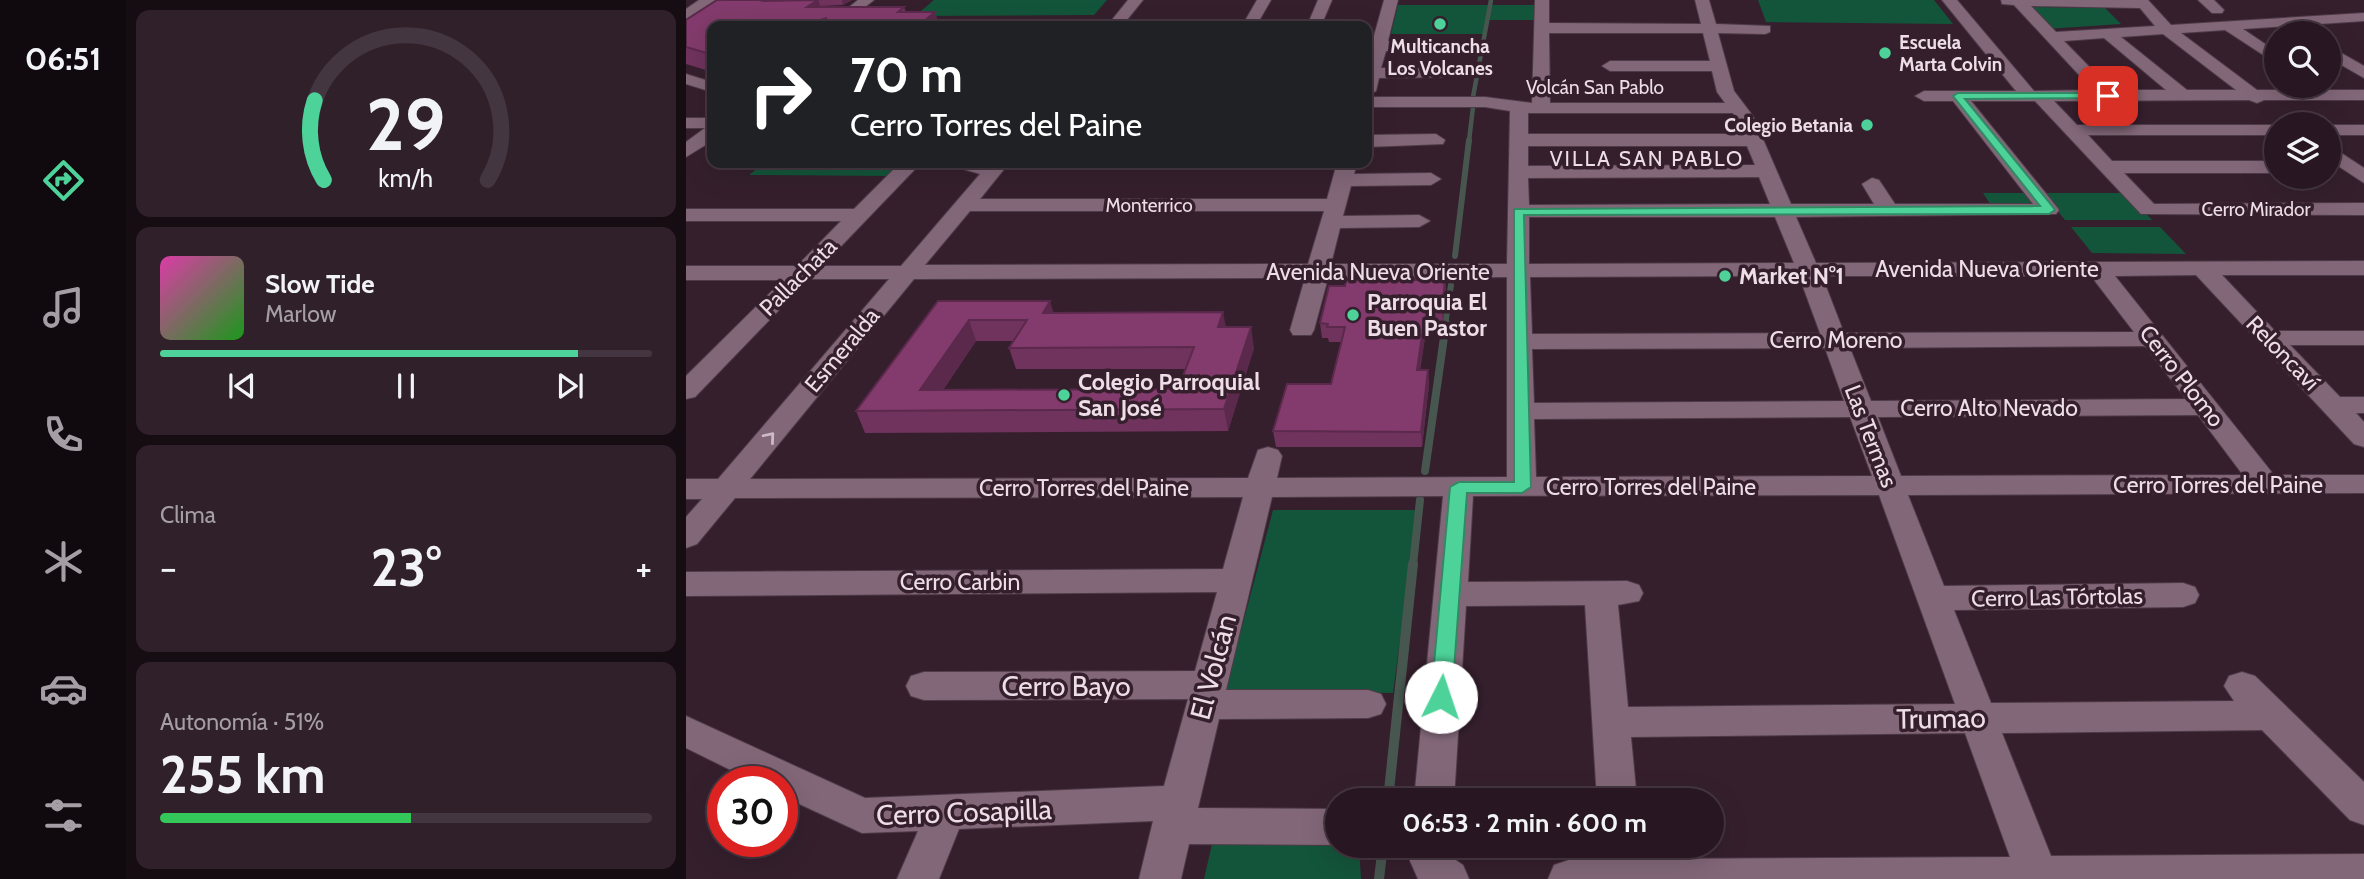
<!DOCTYPE html>
<html lang="es">
<meta charset="utf-8">
<style>
body{margin:0;font-family:Cabin,sans-serif;background:#30202a;color:#f1f3f6;height:100vh;display:flex;flex-direction:column;font-size:26px;white-space:nowrap}
*{box-sizing:border-box;margin:0}
p{font-size:23px;color:#a59fa5}
.icon{flex:none;width:38px;height:38px;fill:none;stroke:currentColor;stroke-width:2;stroke-linecap:round;stroke-linejoin:round}
.map{position:relative;flex:1;overflow:hidden}
.side{display:flex;flex-direction:column;gap:10px;padding:10px;background:#160d13;width:560px}
.side>*{flex:none}
.banner{position:absolute;left:21px;top:21px;width:665px;height:147px;border-radius:14px;box-shadow:0 7px 28px #0002,0 0 0 2px #443640;background:#202124;color:#fff;overflow:hidden}
.tools{position:absolute;left:1578px;top:21px;display:grid;gap:14px}
.tools a{display:grid;place-items:center;width:77px;height:77px;border-radius:50%;background:#281722;box-shadow:0 7px 28px #0002,0 0 0 2px #443640;font-size:35px}
.speed{position:absolute;left:21px;top:766px;display:flex;gap:14px;font-size:35px;font-weight:700;text-align:center}
.speed>*{display:grid;place-content:center;width:91px;height:91px;border-radius:50%;background:#281722;box-shadow:0 7px 28px #0002,0 0 0 2px #443640;line-height:1}
.speed .limit{border:10px solid #d22;background:#fff;color:#111}
.pin{position:absolute;display:grid;place-items:center;width:60px;height:60px;color:#fff;margin:-30px;border-radius:14px;box-shadow:0 4px 10px #0006}
.me{position:absolute;width:77px;margin:-38px;rotate:4deg;stroke-linejoin:round;filter:drop-shadow(0 0 5px #0008)}
.turn{display:flex;align-items:center;gap:24px;height:147px;padding:0 28px;font-size:32px}
.turn .icon{width:91px;height:91px;stroke-width:2.5}
.turn b{display:block;font-size:49px;line-height:60px}
.big{font-size:52px;font-weight:800;line-height:1.1}
.side .tile{flex:1;display:flex;flex-direction:column;justify-content:center;gap:10px;min-width:0;padding:0 24px;border-radius:14px;background:#30202a}
.side .dial{align-items:center;gap:0}
.dial svg{height:182px;overflow:visible;fill:none;stroke:#443640;stroke-width:7;stroke-linecap:round;text-anchor:middle}
.dial text{fill:#f1f3f6;stroke:none}
.song{display:flex;align-items:center;gap:21px}
.cover{width:84px;height:84px;border-radius:10px;background:linear-gradient(135deg,hsl(320 70% 55%),hsl(120 70% 35%))}
.played{height:7px;border-radius:4px;background:linear-gradient(90deg,#4dd39a 85%,#443640 85%)}
.keys{display:flex;justify-content:space-around;direction:ltr}
.heat{display:flex;justify-content:space-between;align-items:center;font-size:38px;direction:ltr}
.charge{height:10px;border-radius:5px;background:linear-gradient(90deg,#34c759 51%,#443640 0)}
.trip{position:absolute;left:639px;top:788px;width:399px;height:70px;border-radius:35px;background:#281722;box-shadow:0 7px 28px #0002,0 0 0 2px #443640;font-weight:800;line-height:70px;text-align:center}
main{display:flex;flex:1;min-height:0}
.dock{display:flex;flex-direction:column;width:126px;justify-content:space-around;align-items:center;background:#10090e;color:#a59fa5}
.dock .icon{width:49px;height:49px}
.dock .on{color:#4dd39a}
.dock b{font-size:32px;color:#f1f3f6}
.map>svg:first-child{display:block}
.green{fill:#13553a}
.lines{fill:none;stroke-linecap:round;stroke-linejoin:round}
.stream-far3{stroke:#475750;stroke-width:4.5}
.stream-far2{stroke:#475750;stroke-width:6}
.stream-far1{stroke:#475750;stroke-width:8}
.stream{stroke:#475750;stroke-width:10}
.minor-casing{stroke:#4e3b48;stroke-width:2}
.minor{fill:#826778;fill-rule:evenodd}
.wall{fill:#70335d;fill-rule:evenodd}
.shaded-wall{fill:#5b294c}
.building{fill:#823b6c;stroke:#5b294c;stroke-width:2;fill-rule:evenodd}
.oneway{stroke:#cdbac5}
.route{fill:#4dd39a;stroke:#328964;stroke-width:2}
.poi-dot{fill:#4dd39a;stroke:#351f2d;stroke-width:2.5}
.labels{text-anchor:middle;dominant-baseline:central;stroke-width:7;stroke-linejoin:round;paint-order:stroke}
.far-poi-label{font-size:19px;font-weight:bold;fill:#eddde6;stroke:#351f2d;text-anchor:start}
.far-street-label{font-size:19px;fill:#eddde6;stroke:#351f2d}
.far-neighbourhood-label{font-size:21px;letter-spacing:2px;fill:#eddde6;stroke:#351f2d}
.street-label{font-size:23px;fill:#eddde6;stroke:#351f2d}
.poi-label{font-size:23px;font-weight:bold;fill:#eddde6;stroke:#351f2d;text-anchor:start}
.near-street-label{font-size:28px;fill:#eddde6;stroke:#351f2d}
</style>
<main>
<nav class="dock">
<b>06:51</b>
<svg class="icon on" aria-label="directions" viewBox="0 0 24 24"><path d="M12 3l9 9-9 9-9-9zM9 14v-3h6M13 9l2 2-2 2"/></svg>
<svg class="icon" aria-label="music" viewBox="0 0 24 24"><path d="M9 18V5l10-2v13"/><circle cx="6" cy="18" r="3"/><circle cx="16" cy="16" r="3"/></svg>
<svg class="icon" aria-label="phone" viewBox="0 0 24 24"><path d="M5 4h4l2 5-3 2q2 4 5 5l2-3 5 2v4C11 20 4 13 5 4z"/></svg>
<svg class="icon" aria-label="climate" viewBox="0 0 24 24"><path d="M12 3v18M4 7l16 10M4 17L20 7"/></svg>
<svg class="icon" aria-label="car" viewBox="0 0 24 24"><path d="M5 17H2v-5l4-1 3-4h7l3 4 3 1v5h-3M9 17h6M6 11h13"/><circle cx="7" cy="17" r="2"/><circle cx="17" cy="17" r="2"/></svg>
<svg class="icon" aria-label="filters" viewBox="0 0 24 24"><path d="M4 7h16M4 17h16"/><circle cx="9" cy="7" r="2"/><circle cx="15" cy="17" r="2"/></svg>
</nav>
<section class="side">
<div class="tile dial"><svg viewBox="0 0 100 80">
<path d="M14 69A42 42 0 1 1 86 69"/>
<path d="M14 69A42 42 0 0 1 10 34" stroke="#4dd39a"/>
<text x="50" y="56" font-size="32" font-weight="700">29</text>
<text x="50" y="72" font-size="11">km/h</text>
</svg></div>
<div class="tile">
<div class="song"><i class="cover"></i><div><b>Slow Tide</b><p>Marlow</p></div></div>
<div class="played"></div>
<div class="keys"><svg class="icon" aria-label="previous" viewBox="0 0 24 24"><path d="M18 5L8 12l10 7zM5 5v14"/></svg><svg class="icon" aria-label="pause" viewBox="0 0 24 24"><path d="M8 5v14M16 5v14"/></svg><svg class="icon" aria-label="next" viewBox="0 0 24 24"><path d="M6 5l10 7-10 7zM19 5v14"/></svg></div>
</div>
<div class="tile"><p>Clima</p>
<div class="heat"><a>−</a><b class="big">23°</b><a>+</a></div>
</div>
<div class="tile"><p>Autonomía · 51%</p><b class="big">255 km</b><div class="charge"></div></div>
</section>
<div class="map">
<svg width="1678" height="879" viewBox="0 0 1678 879">
<rect width="100%" height="100%" fill="#351f2d"/>
<!-- green -->
<g class="green">
<path d="M248 0H421L408 15 229 16Z"/>
<path d="M1072 0H1248L1267 24 1080 22Z"/>
<path d="M712 5H849L850 20H800L799 34H705Z"/>
<path d="M1345 7 1419 8 1435 24 1361 29Z"/>
<path d="M78 163H218L205 176 63 175Z"/>
<path d="M1297 193H1440L1466 220H1379L1369 208H1307Z"/>
<path d="M1385 227H1474L1500 254 1406 253Z"/>
<path d="M587 510H731L707 693 539 691Z"/>
<path d="M651 843V845H673L675 879H518L526 844Z"/>
</g>
<g class="lines">
<!-- stream-far3 -->
<g class="stream-far3">
<path d="M787 97 805 0"/>
<path d="M783 141 787 107"/>
</g>
<!-- stream-far2 -->
<g class="stream-far2">
<path d="M769 256 783 140"/>
<path d="M759 325 765 285"/>
</g>
<!-- stream-far1 -->
<g class="stream-far1">
<path d="M739 471 760 323"/>
<path d="M727 565 734 500"/>
</g>
<!-- stream -->
<g class="stream">
<path d="M702 800 727 564"/>
<path d="M693 879 697 845"/>
</g>
<defs>
<g id="minor">
<path d="M13 0H30L0 19V9Z"/>
<path d="M172 0H188L155 26H139Z"/>
<path d="M442 0H457L436 26H421Z"/>
<path d="M571 0H585L570 26H556Z"/>
<path d="M632 0H646L635 26H621Z"/>
<path d="M698 0H712L702 41H772L780 46 772 51H700L695 68H760L768 73 766 77 693 78 690 91 681 96V61Z"/>
<path d="M849 0H863V23L1015 24 1009 0H1023L1030 24 1084 26V32L1079 34 1032 33 1048 91 1067 116 1105 204H1188L1176 184 1186 178 1193 180 1209 204H1347L1267 101H1238L1229 96 1238 91H1330L1256 0H1271L1348 91 1407 90 1328 5 1316 4 1315 0H1462L1485 25 1678 13V21L1557 29 1591 52V64L1539 30 1495 33 1571 90H1678V100H1578L1571 103 1563 100 1368 101 1391 125H1591V135H1402L1426 161H1591V173H1438L1468 204 1678 203V215L1455 214 1349 101H1285L1370 206 1373 210 1370 214 1110 217 1130 263 1678 261V275H1536L1589 331H1678V345H1604L1654 397H1678V413H1670L1678 422V447L1668 444 1510 275 1429 276 1588 475H1678V493L1222 495 1258 586 1497 583 1509 587 1513 595 1509 603 1497 607 1268 610 1305 703 1548 701 1538 686 1543 676 1556 672 1569 676 1678 782V825L1664 820 1576 730 1316 733 1365 856 1678 854V879H862L868 865 883 860H915V845H955L956 859 1324 857 1279 733 945 737 951 800H911L899 605 780 606 768 800H728L757 496 586 497 540 690H682L695 694 700 704 695 714 682 718 533 719 512 808 651 809V845L503 844 495 879H453L467 821 273 829 253 879H211L232 831 176 833 96 796V782H69L0 748V716L179 798 478 786 502 699 238 700 225 696 220 686 225 676 238 672 509 671 531 592 0 596V572L537 569 557 497 49 498 11 544 0 548V517L16 499H0V479H32L203 279H123L9 397 0 399V376L97 280H0V266H111L155 221H0V209H168L214 163H235L136 266H215L294 174 270 167 267 163H323L294 199H641L651 163H671L668 174 745 173 755 179 745 185 665 186 657 216 733 215 744 221 733 227 654 228 645 264H821L824 111 799 107H681V97H799L846 103ZM1345 6 1454 8 1469 26 1370 32ZM863 33H1017L1024 61H924L916 66 924 71H1026L1031 92 1039 103H864ZM1477 34 1550 90H1501L1435 37ZM1418 38 1480 90H1426L1378 41ZM842 113H1047L1056 134H842ZM842 146H1061L1069 165 842 166ZM1073 177 1084 204 843 205 842 178ZM284 211H638L622 264 239 265ZM843 217H1089L1108 263 843 264ZM1113 276 1134 333 846 334 844 277ZM1136 276H1405L1448 332 1158 333ZM821 277V477L591 478 596 456 592 450 582 447 572 450 562 478 64 479 228 279 619 278 604 330 607 335H625L628 330 642 278ZM1459 346 1500 399 1185 401 1164 348ZM1139 348 1158 401 848 403 846 349ZM1512 415 1557 475 1215 476 1192 417ZM1164 417 1186 476 850 477 848 419ZM1193 495 1269 704 942 707 932 605 953 601 957 593 953 585 941 581 782 582 787 496Z"/>
<path d="M1512 0H1528L1538 10 1536 13H1526Z"/>
<path d="M1643 46 1678 66V78L1643 58Z"/>
<path d="M0 74 26 82V92L0 84Z"/>
<path d="M0 118H26V141L0 157V142L19 128H0Z"/>
<rect x="1643" y="125" width="35" height="10"/>
<path d="M750 134 759 140 757 144 681 147V135Z"/>
<path d="M1643 145 1678 168V183L1643 160Z"/>
<path d="M725 845H765V857L777 865 783 879H732L724 861Z"/>
</g>
</defs>
<!-- minor casing -->
<use href="#minor" class="minor-casing"/>
<!-- minor -->
<use href="#minor" class="minor"/>
</g>
<!-- wall -->
<g class="wall">
<path d="M31 0H166L157 5 134 6 135 7H218L220 12H249L253 26H26V72L0 64V20Z"/>
<path d="M759 280 760 294 757 324H746L744 337H739L734 370H742L743 385 736 447H590L587 431 645 384 655 342H643L642 338H636L634 323 659 286Z"/>
<path d="M252 301 368 313 540 327 568 348 542 431 179 433 170 411ZM290 341H328L323 348 330 369H500L492 389 257 390Z"/>
</g>
<!-- shaded-wall -->
<g class="shaded-wall">
<path d="M132 0 139 18 145 26H114L121 7Z"/>
<path d="M156 0H166L157 5Z"/>
<path d="M249 12 253 26H232Z"/>
<path d="M759 280 760 294 757 324 756 309Z"/>
<path d="M364 301 370 321 357 313Z"/>
<path d="M745 309 746 324 744 337 743 322Z"/>
<path d="M537 312 541 333 532 327Z"/>
<path d="M283 320 290 341 243 411 234 390Z"/>
<path d="M738 322 739 337 732 385 731 370Z"/>
<path d="M565 327 568 348 542 431 538 409Z"/>
<path d="M742 370 743 385 736 447 735 432Z"/>
</g>
<!-- building -->
<g class="building">
<path d="M31 0H74L77 1 132 0 121 7H218L212 12H249L232 26H129L141 18 114 26H26V54H24L0 47V20Z"/>
<path d="M660 280H759L756 309H745L743 322H738L731 370H742L735 432 587 431 601 384H645L659 327H641L642 324 634 323 643 286H659Z"/>
<path d="M252 301H364L357 313 537 312 532 327H565L538 409 170 411ZM283 320H341L323 348 508 347 492 389 234 390Z"/>
</g>
<!-- one-way arrows -->
<defs><path id="oneway-chevron" d="M-2-3.5L2.5 0L-2 3.5" fill="none" stroke-width="1.6" stroke-linecap="round" stroke-linejoin="round" transform="scale(1.75)"/></defs>
<use class="oneway" href="#oneway-chevron" transform="translate(84 437) rotate(-50)"/>
<!-- route -->
<path class="route" d="M1422 93 1425 98 1279 99 1367 207 1369 210 1363 214 838 215 845 487 836 493H781L766 697 763 703H748L745 697 764 487 773 482H828V209L1354 206 1267 96 1272 93Z"/>
<!-- markers -->
<g class="poi-dot">
<circle cx="754" cy="24" r="7"/>
<circle cx="1199" cy="53" r="7"/>
<circle cx="1181" cy="125" r="7"/>
<circle cx="1039" cy="276" r="7"/>
<circle cx="667" cy="315" r="7"/>
<circle cx="378" cy="395" r="7"/>
</g>
<g class="labels">
<!-- far-poi labels -->
<g class="far-poi-label">
<text x="1213" y="42">Escuela<tspan x="1213" dy="22">Marta Colvin</tspan></text>
<text x="754" y="46" text-anchor="middle">Multicancha<tspan x="754" dy="22">Los Volcanes</tspan></text>
<text x="1167" y="125" text-anchor="end">Colegio Betania</text>
</g>
<!-- far-street labels -->
<g class="far-street-label">
<text x="909" y="87">Volcán San Pablo</text>
<text x="463" y="205">Monterrico</text>
<text x="1570" y="209">Cerro Mirador</text>
</g>
<!-- far-neighbourhood labels -->
<g class="far-neighbourhood-label">
<text x="961" y="158">VILLA SAN PABLO</text>
</g>
<!-- street labels -->
<g class="street-label">
<text x="1301" y="269">Avenida Nueva Oriente</text>
<text x="692" y="272">Avenida Nueva Oriente</text>
<text transform="translate(112 277) rotate(-45)">Pallachata</text>
<text x="1150" y="340">Cerro Moreno</text>
<text transform="translate(156 350) rotate(-50)">Esmeralda</text>
<text transform="translate(1597 353) rotate(46)">Reloncaví</text>
<text transform="translate(1496 376) rotate(52)">Cerro Plomo</text>
<text x="1303" y="408">Cerro Alto Nevado</text>
<text transform="translate(1185 436) rotate(69)">Las Termas</text>
<text x="1532" y="485">Cerro Torres del Paine</text>
<text x="965" y="487">Cerro Torres del Paine</text>
<text x="398" y="488">Cerro Torres del Paine</text>
<text x="274" y="582">Cerro Carbin</text>
<text transform="translate(1371 597) rotate(-1)">Cerro Las Tórtolas</text>
</g>
<!-- poi labels -->
<g class="poi-label">
<text x="1053" y="276">Market N°1</text>
<text x="681" y="302">Parroquia El<tspan x="681" dy="26">Buen Pastor</tspan></text>
<text x="392" y="382">Colegio Parroquial<tspan x="392" dy="26">San José</tspan></text>
</g>
<!-- near-street labels -->
<g class="near-street-label">
<text transform="translate(527 667) rotate(-75)">El Volcán</text>
<text x="380" y="686">Cerro Bayo</text>
<text transform="translate(1255 718) rotate(-1)">Trumao</text>
<text transform="translate(278 812) rotate(-2)">Cerro Cosapilla</text>
</g>
</g>
</svg>
<div class="tools">
<a><svg class="icon" aria-label="search" viewBox="0 0 24 24"><circle cx="10" cy="10" r="6"/><path d="M15 15l6 6"/></svg></a>
<a><svg class="icon" aria-label="layers" viewBox="0 0 24 24"><path d="M12 4l9 5-9 5-9-5zM3 14l9 5 9-5"/></svg></a>
</div>
<div class="speed"><div class="limit">30</div></div>
<div class="pin" style="left:1422px;top:96px;background:#d93025"><svg class="icon" aria-label="arrive" viewBox="0 0 24 24"><path d="M6 21V4h12l-3 4 3 4H6"/></svg></div>
<svg class="me" style="left:755px;top:697px" viewBox="-20 -20 40 40"><circle r="19" fill="#fff"/><path d="M0-13L10 11 0 6-10 11z" fill="#4dd39a"/></svg>
<div class="trip">06:53 · 2 min · 600 m</div>
<div class="banner">
<div class="turn"><svg class="icon" aria-label="right" viewBox="0 0 24 24"><path d="M7 20v-9h11M14 6l5 5-5 5"/></svg><div><b>70 m</b>Cerro Torres del Paine</div></div>
</div>
</div>
</main>
